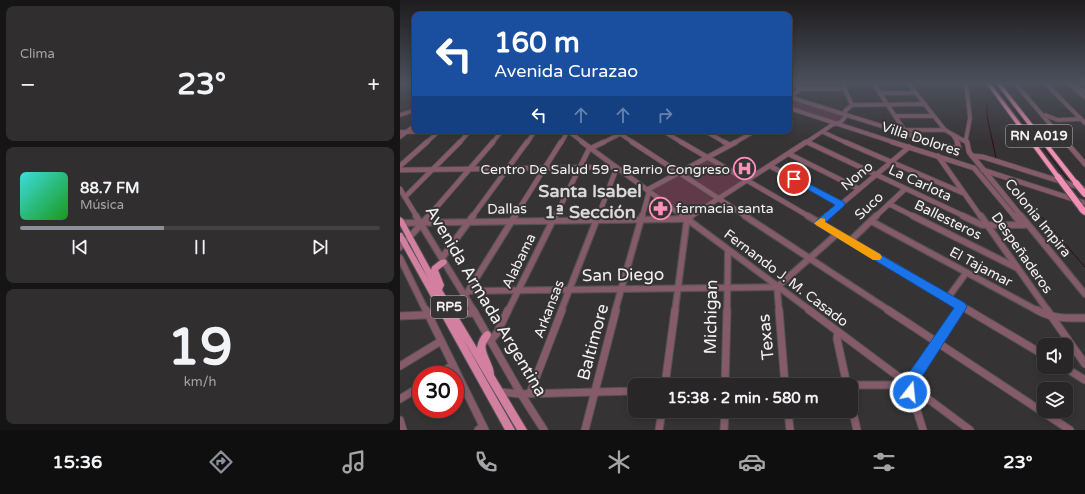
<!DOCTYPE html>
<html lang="es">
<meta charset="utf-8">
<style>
body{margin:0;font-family:"Varela Round",sans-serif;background:#302e2f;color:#f1f3f6;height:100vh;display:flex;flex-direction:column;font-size:15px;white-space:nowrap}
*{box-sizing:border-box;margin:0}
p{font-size:13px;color:#a5a5a7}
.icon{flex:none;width:22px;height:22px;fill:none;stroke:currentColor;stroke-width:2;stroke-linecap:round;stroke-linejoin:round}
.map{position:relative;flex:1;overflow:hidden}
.side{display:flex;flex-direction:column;gap:6px;padding:6px;background:#161515;width:400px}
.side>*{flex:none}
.guide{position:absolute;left:12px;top:12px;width:380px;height:122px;border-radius:8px;box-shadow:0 2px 6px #0003,0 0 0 1px #444344;background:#1a4fa0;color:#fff;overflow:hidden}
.controls{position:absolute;left:637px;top:338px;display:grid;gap:8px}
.controls a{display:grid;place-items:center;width:36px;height:36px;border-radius:8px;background:#282627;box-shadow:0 2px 6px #0003,0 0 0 1px #444344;font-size:20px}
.speed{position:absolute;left:12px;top:366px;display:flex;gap:8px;font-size:20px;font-weight:700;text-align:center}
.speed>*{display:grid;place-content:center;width:52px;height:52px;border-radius:50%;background:#282627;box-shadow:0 2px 6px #0003,0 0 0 1px #444344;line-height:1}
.speed .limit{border:6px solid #d22;background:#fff;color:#111}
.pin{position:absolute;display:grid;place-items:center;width:34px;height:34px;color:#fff;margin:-17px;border:2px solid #fff;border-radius:50%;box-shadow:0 1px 4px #0007}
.me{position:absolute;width:44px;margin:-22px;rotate:16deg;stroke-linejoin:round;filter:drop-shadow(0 0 3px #0008)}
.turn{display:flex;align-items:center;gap:14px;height:84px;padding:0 16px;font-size:18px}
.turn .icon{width:52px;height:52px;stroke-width:2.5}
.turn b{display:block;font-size:28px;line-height:34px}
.lanes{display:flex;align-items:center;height:38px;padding:0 16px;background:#0003;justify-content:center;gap:20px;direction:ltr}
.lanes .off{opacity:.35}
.big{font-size:30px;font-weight:800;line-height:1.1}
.side .card{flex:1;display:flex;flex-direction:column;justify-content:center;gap:6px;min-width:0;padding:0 14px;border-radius:8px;background:#302e2f}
.side .dial{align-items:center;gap:0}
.dial b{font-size:52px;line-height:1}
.song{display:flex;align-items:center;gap:12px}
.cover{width:48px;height:48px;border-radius:6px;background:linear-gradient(135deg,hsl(180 70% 55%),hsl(120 70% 35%))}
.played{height:4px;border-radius:2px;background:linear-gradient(90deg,#8c9099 40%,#444344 40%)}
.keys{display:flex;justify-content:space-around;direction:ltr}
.heat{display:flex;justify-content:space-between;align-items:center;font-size:22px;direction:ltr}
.trip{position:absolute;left:228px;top:378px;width:230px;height:40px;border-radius:8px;background:#282627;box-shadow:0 2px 6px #0003,0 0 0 1px #444344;font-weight:800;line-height:40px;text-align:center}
.tabs{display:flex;height:64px;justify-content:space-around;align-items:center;background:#100f10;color:#a5a5a7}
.tabs .icon{width:28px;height:28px}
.tabs .selected{color:#8c9099}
.tabs b{font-size:18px;color:#f1f3f6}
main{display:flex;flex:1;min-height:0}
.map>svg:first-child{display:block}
.green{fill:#603a48}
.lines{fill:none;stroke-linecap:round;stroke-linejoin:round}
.stream{stroke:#30081b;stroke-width:1}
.minor-far3-casing{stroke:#545152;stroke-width:5}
.minor-far2-casing{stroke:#545152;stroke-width:6}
.minor-far1-casing{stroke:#545152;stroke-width:8}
.minor-casing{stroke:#545152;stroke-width:9}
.major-casing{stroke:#545152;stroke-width:2}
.highway-casing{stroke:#545152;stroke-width:2}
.minor-far3{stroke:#855b6a;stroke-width:3.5}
.minor-far2{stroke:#855b6a;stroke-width:4.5}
.minor-far1{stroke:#855b6a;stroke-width:5.5}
.minor{stroke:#855b6a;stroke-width:7}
.major{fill:#d380a0;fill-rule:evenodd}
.highway{fill:#f28eb4;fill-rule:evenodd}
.highway-bridge-casing{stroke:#545152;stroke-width:8;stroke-linecap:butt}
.highway-bridge{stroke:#f28eb4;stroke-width:6}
.wall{fill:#524f50}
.shaded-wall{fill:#424041}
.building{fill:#5f5c5d;stroke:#424041}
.route{fill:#1a73e8;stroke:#114b97}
.slow{fill:#f59e0b}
.labels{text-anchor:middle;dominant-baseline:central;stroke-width:4;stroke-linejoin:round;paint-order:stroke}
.shield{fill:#363334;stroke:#bab8b8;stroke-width:1}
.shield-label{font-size:13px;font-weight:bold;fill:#f3f1f1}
.street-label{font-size:14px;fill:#f3f1f1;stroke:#363334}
.poi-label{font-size:14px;fill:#f3f1f1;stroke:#363334;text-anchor:end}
.near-street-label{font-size:17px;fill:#f3f1f1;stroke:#363334}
.district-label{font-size:18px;font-weight:bold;fill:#dbd8d9;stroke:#363334}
</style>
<main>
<section class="side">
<div class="card"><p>Clima</p>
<div class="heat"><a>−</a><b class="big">23°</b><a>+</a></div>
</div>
<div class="card">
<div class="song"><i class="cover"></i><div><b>88.7 FM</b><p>Música</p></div></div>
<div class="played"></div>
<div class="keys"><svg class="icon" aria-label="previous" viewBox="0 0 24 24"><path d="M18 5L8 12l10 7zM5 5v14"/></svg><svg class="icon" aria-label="pause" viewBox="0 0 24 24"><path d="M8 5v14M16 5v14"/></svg><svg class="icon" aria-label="next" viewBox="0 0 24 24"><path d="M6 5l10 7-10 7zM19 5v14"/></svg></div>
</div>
<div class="card dial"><b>19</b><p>km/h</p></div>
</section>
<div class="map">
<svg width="685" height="430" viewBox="0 0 685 430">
<rect width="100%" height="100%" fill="#363334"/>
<!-- green -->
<g class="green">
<path d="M389 97 445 116 440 121 436 122 389 107Z"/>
<path d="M307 158 344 180 318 197 282 172Z"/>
<path d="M278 174 315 199 286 217 250 190Z"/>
</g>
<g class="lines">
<!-- stream -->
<g class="stream">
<path d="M593 83 669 181"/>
<path d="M587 105V116L596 158"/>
<path d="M615 186 685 267"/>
</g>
<defs>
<g id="minor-far3">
<path d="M473 83 507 134"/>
<path d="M473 83H508"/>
<path d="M508 83 545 130 566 142"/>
<path d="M566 83 570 118 566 139 567 143"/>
<path d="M615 83 666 143"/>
<path d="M645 83 685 123"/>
<path d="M668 83 685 97"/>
<path d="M676 87 685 92"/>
<path d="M398 89H445"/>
<path d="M480 93H516"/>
<path d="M389 97 536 143"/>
<path d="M389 97 398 91 396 83"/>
<path d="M452 105 525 104"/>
<path d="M389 108 496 143"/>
<path d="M0 115 15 110"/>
<path d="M645 115 658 120 681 119"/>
<path d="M495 116H534"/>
<path d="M502 130H545"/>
<path d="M168 131 184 143"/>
<path d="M216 131 234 143"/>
<path d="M263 131 283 143"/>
<path d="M305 131 326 143"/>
<path d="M0 132 123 131"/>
<path d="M423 132 447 143"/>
<path d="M553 135 558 143"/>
<path d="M0 137 15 125"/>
<path d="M26 143 38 132"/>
<path d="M59 143 70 131"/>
<path d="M92 143 102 131"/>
<path d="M127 143 135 131"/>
<path d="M161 143 168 131"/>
<path d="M202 143 226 131"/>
<path d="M334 143 355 131"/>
<path d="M405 143 432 125 441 122 445 117V111L452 105 442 83"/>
</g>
<g id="minor-far2">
<path d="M182 142 284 217"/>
<path d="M232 142 347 217"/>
<path d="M281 142 410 217"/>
<path d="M324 142 330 145"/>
<path d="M407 142 566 217"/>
<path d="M445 142 563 193"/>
<path d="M492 142 574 168 615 217"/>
<path d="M533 142 554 148H559L557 142"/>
<path d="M567 142 569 152 622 217"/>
<path d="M666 142 685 164"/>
<path d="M389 154 459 189"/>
<path d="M538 156 581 217"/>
<path d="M572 156 583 157 685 189"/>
<path d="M0 166 27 142"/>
<path d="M370 166 441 204"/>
<path d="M0 170 216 167"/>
<path d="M583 170 685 203"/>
<path d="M0 189 17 217"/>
<path d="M247 190 336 142"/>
<path d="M5 197 60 142"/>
<path d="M489 204 515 217"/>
<path d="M28 217 93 142"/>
<path d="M72 217 127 142"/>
<path d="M114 217 161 142"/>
<path d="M155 217 189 149 204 142"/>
<path d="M198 217 215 172 218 169"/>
<path d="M242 217 249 192"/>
<path d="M290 217 406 142"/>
<path d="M426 217 509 147"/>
<path d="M475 217 505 189"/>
</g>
<g id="minor-far1">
<path d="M16 216 74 311"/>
<path d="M283 216 411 311"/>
<path d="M345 216 490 311"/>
<path d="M408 216 570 311"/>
<path d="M513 216 617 268"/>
<path d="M563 216 582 225H625"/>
<path d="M581 216 648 311"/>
<path d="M615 216 622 225"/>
<path d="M621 216 685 294"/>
<path d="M287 219 291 216"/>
<path d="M471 221 638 311"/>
<path d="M2 223 285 219"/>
<path d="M419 223 427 216"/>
<path d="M450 241 476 216"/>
<path d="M0 247 29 216"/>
<path d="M0 258 26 311"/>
<path d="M42 258 73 216"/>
<path d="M377 287 379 311"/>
<path d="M377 287 437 234"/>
<path d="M69 291 377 287"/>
<path d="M67 293 115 216"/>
<path d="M547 299 566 273"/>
<path d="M108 311 155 216"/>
<path d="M161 311 198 216"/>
<path d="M215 311 242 216"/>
<path d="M275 311 287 219"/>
<path d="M327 311 328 250"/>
<path d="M558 311 561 307"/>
</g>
<g id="minor">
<path d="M26 310 85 430"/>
<path d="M73 310 121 394 144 430"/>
<path d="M379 310 385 385"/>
<path d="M409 310 570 430"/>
<path d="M488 310 670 430"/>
<path d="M568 310 644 355"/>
<path d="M637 310C652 319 668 318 685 318"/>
<path d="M647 310 685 364"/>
<path d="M0 316 75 313"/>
<path d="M438 332 437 339 447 385"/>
<path d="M90 341 97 333 108 310"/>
<path d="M0 366 41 341"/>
<path d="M664 367 685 380"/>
<path d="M38 375 53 365"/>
<path d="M265 385 275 310"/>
<path d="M325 385 327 310"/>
<path d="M451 385H509"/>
<path d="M509 385 559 310"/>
<path d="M509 385 523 430"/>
<path d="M100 392 121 394 235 391"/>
<path d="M130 393 162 310"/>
<path d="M0 399 21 386"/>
<path d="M451 404 457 430"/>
<path d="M388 411 390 430"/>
<path d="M0 420 3 430"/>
<path d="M78 430 83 426"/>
<path d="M185 430 216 310"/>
<path d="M259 430 262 411"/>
<path d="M324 430 325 411"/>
</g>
<path id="major" d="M0 217 3 219 31 270 32 267C36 264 41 258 46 260L47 262 46 264 38 270 44 285 42 290 77 348C78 342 81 334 87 331L90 332 91 335C90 338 87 341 86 344 83 352 94 364 94 375L127 430H117L62 337 115 430H105L0 241V233H2L29 280 0 225Z"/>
<g id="highway">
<path d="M586 83H590L660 176 661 177 660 178H656Z"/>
<path d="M596 83H600L678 182 679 183 678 184H674Z"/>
<path d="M677 203H681L685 208V215C681 214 678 209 676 205Z"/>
</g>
</defs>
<!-- minor-far3 casing -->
<use href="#minor-far3" class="minor-far3-casing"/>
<!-- minor-far2 casing -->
<use href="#minor-far2" class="minor-far2-casing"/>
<!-- minor-far1 casing -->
<use href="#minor-far1" class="minor-far1-casing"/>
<!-- minor casing -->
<use href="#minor" class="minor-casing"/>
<!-- major casing -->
<use href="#major" class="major-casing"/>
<!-- highway casing -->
<use href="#highway" class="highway-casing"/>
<!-- minor-far3 -->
<use href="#minor-far3" class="minor-far3"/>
<!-- minor-far2 -->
<use href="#minor-far2" class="minor-far2"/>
<!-- minor-far1 -->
<use href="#minor-far1" class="minor-far1"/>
<!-- minor -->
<use href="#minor" class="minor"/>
<!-- major -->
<use href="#major" class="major"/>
<!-- highway -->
<use href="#highway" class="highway"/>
<defs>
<g id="highway-bridge">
<path d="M658 177 679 205"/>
<path d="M676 183 685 194"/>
</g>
</defs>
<!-- highway-bridge casing -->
<use href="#highway-bridge" class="highway-bridge-casing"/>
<!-- highway-bridge -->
<use href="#highway-bridge" class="highway-bridge"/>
</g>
<!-- wall -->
<path class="wall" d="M264 205V208L258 211 255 209 254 206Z"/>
<!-- shaded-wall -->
<path class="shaded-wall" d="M264 205V208L258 211 257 208Z"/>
<!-- building -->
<path class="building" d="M261 202 264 205 257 208 254 206Z"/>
<!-- sky -->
<linearGradient id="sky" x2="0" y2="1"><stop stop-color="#1e1c1d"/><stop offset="0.58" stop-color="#4c505c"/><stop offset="1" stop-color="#4c505c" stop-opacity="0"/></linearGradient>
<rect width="685" height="143" fill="url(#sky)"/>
<!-- route -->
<path class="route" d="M394 176 444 202 445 204 444 206 425 223 565 303 567 307 565 310 516 386 517 392 515 397 510 399 506 397 502 385 504 380 554 308 416 225 414 223 416 221 435 205 391 180V177Z"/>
<!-- slow -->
<path class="slow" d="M421 218 425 219V222L480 254 482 257 480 260H473L416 225 414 223Z"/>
<!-- icons -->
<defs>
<symbol id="hospital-ring" viewBox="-11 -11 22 22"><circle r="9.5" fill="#363334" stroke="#ff8eba" stroke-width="1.5"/><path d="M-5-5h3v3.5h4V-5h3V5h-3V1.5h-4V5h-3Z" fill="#ff8eba"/></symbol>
<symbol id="pharmacy-ring" viewBox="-11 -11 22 22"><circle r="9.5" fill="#363334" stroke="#ff8eba" stroke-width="1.5"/><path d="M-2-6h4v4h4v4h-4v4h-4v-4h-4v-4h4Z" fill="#ff8eba"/></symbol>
</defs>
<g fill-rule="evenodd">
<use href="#hospital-ring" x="332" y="156" width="25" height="25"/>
<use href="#pharmacy-ring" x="248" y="196" width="25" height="25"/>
</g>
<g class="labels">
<!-- shield labels -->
<g class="shield">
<rect x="606" y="125" width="66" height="22" rx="3"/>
<rect x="31" y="296" width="36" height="22" rx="3"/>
</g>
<g class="shield-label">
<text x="639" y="136">RN A019</text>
<text x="49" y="307">RP5</text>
</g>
<!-- street labels -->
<g class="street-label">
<text transform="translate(521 139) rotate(18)">Villa Dolores</text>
<text transform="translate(457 176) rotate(-40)">Nono</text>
<text transform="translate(520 183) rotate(25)">La Carlota</text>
<text transform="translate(469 206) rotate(-43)">Suco</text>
<text transform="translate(107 209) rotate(-1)">Dallas</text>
<text transform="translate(638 218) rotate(51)">Colonia Impira</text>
<text transform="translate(548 220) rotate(26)">Ballesteros</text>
<text transform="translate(622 253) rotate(55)">Despeñaderos</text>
<text transform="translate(119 261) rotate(-64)">Alabama</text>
<text transform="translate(581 267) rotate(28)">El Tajamar</text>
<text transform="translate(386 278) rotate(37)">Fernando J. M. Casado</text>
<text transform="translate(149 309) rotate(-69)">Arkansas</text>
</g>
<!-- poi labels -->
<g class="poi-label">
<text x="330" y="169">Centro De Salud 59 - Barrio Congreso</text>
<text x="276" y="208" text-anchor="start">farmacia santa</text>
</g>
<!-- near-street labels -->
<g class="near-street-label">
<text transform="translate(223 275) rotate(-1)">San Diego</text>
<text transform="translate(86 301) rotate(59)">Avenida Armada Argentina</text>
<text transform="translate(311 317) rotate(-89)">Michigan</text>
<text transform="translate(366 337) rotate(-96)">Texas</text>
<text transform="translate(193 342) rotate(-75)">Baltimore</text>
</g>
<!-- district labels -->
<g class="district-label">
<text x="190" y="191">Santa Isabel<tspan x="190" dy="21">1ª Sección</tspan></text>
</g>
</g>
</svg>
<div class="controls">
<a><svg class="icon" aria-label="sound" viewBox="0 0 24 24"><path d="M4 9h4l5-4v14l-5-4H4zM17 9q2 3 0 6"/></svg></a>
<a><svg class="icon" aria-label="layers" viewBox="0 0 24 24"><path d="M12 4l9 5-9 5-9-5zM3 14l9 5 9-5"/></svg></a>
</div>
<div class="speed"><div class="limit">30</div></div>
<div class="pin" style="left:394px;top:179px;background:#d93025"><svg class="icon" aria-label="arrive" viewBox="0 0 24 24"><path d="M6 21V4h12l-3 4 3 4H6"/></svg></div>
<svg class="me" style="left:510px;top:392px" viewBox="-20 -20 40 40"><circle r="17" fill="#1a73e8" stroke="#fff" stroke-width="3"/><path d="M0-11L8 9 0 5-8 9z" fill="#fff"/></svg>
<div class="trip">15:38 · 2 min · 580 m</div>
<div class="guide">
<div class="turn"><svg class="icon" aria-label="left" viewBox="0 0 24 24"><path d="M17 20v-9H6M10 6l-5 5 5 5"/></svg><div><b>160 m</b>Avenida Curazao</div></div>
<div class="lanes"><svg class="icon" aria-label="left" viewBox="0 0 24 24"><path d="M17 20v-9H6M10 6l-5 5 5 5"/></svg><svg class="icon off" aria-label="ahead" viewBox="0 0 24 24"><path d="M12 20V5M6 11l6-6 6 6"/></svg><svg class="icon off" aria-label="ahead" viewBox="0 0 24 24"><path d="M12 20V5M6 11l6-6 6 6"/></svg><svg class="icon off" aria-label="right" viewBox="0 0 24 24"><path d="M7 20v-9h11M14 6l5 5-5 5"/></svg></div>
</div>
</div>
</main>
<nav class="tabs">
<b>15:36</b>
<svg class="icon selected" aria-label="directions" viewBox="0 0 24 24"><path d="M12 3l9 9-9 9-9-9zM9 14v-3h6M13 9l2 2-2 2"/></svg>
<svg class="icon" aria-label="music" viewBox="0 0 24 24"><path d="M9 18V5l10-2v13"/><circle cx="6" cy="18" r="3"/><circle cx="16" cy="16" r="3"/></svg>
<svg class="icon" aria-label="phone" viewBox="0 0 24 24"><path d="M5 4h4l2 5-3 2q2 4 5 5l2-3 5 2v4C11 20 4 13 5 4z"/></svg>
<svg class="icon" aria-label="climate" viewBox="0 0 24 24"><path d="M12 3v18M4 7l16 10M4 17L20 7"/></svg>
<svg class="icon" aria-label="car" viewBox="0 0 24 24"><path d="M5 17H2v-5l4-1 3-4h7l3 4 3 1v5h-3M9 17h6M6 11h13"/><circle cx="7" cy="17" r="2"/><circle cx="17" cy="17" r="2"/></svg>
<svg class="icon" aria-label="filters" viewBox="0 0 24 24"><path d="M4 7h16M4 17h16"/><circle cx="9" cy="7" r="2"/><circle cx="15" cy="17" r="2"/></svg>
<b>23°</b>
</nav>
